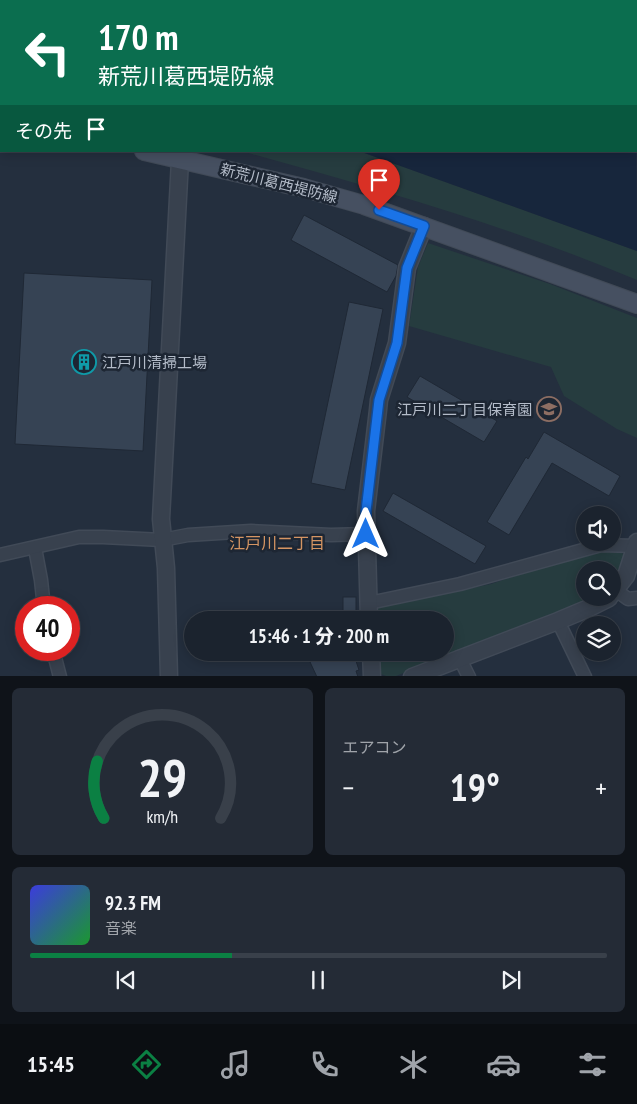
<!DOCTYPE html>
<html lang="ja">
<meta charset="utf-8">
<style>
body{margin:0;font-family:"PT Sans Narrow","Noto Sans JP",sans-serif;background:#242b36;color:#f1f3f6;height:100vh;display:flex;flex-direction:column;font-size:19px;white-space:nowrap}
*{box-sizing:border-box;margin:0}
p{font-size:16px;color:#a0a4aa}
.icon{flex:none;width:28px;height:28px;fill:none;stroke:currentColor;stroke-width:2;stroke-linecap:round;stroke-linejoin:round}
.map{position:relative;height:676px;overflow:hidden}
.panel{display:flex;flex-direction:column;gap:12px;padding:12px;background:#0f1319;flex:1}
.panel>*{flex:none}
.guide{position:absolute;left:0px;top:0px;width:638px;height:152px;box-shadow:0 2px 12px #0003,0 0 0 1px #39404a;background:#0b6e4f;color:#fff;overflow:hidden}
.fabs{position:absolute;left:576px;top:506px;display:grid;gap:10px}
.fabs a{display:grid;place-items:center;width:45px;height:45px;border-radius:50%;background:#1b232e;box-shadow:0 2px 12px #0003,0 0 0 1px #39404a;font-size:25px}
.speed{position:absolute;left:15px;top:596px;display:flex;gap:10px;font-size:25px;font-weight:700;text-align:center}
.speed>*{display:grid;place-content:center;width:65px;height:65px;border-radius:50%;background:#1b232e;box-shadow:0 2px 12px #0003,0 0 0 1px #39404a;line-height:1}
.speed .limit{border:8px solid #d22;background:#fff;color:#111}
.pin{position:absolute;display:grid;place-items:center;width:42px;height:42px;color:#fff;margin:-51px -21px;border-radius:50% 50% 50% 0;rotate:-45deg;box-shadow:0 0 5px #0007}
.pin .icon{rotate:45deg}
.me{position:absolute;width:55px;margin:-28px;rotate:0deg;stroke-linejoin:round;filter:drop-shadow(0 0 4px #0008)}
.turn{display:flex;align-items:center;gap:18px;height:105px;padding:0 15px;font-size:22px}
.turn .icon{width:65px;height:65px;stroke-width:2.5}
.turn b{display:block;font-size:35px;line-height:42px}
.then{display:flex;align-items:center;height:48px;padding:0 15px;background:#0003;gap:10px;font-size:19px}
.big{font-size:38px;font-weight:800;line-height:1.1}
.panel .tile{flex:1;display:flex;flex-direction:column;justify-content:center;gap:8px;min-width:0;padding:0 18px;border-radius:8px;background:#242b36}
.panel .dial{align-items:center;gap:0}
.dial svg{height:130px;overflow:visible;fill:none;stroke:#39404a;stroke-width:7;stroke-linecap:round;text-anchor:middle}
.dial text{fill:#f1f3f6;stroke:none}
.song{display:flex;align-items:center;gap:15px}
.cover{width:60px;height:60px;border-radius:8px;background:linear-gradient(135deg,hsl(240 70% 55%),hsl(130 70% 35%))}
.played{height:5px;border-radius:2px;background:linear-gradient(90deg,#0b8043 35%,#39404a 35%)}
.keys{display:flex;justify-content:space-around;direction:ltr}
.heat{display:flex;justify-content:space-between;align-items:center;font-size:28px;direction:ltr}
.panel .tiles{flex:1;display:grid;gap:12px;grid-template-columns:1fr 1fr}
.tile:last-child{grid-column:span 2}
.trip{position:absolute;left:184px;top:611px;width:270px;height:50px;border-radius:25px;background:#1b232e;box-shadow:0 2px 12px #0003,0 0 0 1px #39404a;font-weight:800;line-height:50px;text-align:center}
.dock{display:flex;height:80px;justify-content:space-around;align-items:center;background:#0b0e12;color:#a0a4aa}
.dock .icon{width:35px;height:35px}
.dock .current{color:#0b8043}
.dock b{font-size:22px;color:#f1f3f6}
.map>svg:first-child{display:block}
.green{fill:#263c3f}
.water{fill:#17263c}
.building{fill:#364354;stroke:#1f2835}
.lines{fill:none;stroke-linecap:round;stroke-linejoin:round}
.minor-casing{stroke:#414a57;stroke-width:15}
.tertiary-casing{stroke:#414a57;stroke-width:19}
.secondary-casing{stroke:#414a57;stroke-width:20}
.minor{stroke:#38414e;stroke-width:12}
.tertiary{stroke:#38414e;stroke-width:16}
.secondary{stroke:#465061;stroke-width:18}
.route-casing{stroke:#114b97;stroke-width:12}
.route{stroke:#1a73e8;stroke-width:9}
.labels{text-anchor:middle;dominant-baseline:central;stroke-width:5;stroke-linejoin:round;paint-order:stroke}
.street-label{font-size:15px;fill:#b4bcc9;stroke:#1d2633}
.poi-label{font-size:15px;fill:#b4bcc9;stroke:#1d2633;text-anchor:start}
.neighbourhood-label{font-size:16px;fill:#d59563;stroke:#1d2633}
</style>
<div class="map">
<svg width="637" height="677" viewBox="0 0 637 677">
<rect width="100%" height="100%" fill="#242f3e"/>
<!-- green -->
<g class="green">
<path d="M241 151H359L637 251V280C509 226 375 188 241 151Z"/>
<path d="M428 243 550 284 637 318V438L617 429 564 396 551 367 409 326 418 267Z"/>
<path d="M604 551 621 552 625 556 617 578 613 585 612 570H585V598H597L396 676H386L378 673 377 653 445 652V620H377L376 608 491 584 544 566Z"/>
</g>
<!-- water -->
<g class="water">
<path d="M0 0H483L486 1H1V69Z"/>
<path d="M636 72 637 251 359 151H636Z"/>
</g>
<!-- building -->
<g class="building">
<path d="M304 215 398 265 396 276 387 292 291 240Z"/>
<path d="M24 273 152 280 143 451 15 444Z"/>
<path d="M349 302 383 309 345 490 311 483Z"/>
<path d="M420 376 497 421 484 442 407 397Z"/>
<path d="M544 432 620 476 609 496 552 463 509 535 487 522 526 457 528 459Z"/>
<path d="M393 493 486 546 475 564 383 511Z"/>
<rect x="343" y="597" width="13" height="19"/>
<path d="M331 652H353L359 670 356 671 358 677H317L310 662Z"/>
</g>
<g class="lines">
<defs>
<g id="minor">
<path d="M510 0 513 1"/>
<path d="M636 58H637"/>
<path d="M35 548 41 580 44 608"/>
<path d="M0 555 79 537H103L162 540 188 535 251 531 331 535 366 534"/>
<path d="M617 591 628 599 637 598"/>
<path d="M369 603 460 584 601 545 636 546"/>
<path d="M558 621 585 677"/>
<path d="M53 650 60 677"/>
<path d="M459 657 469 677"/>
</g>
<g id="tertiary">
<path d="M612 594 626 576 637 542"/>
<path d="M369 620 366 511 378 410 379 400 397 343 407 268 424 226"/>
<path d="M371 652 372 677"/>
<path d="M169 677 166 568 161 519 180 160"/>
<path d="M412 677 558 621 589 608 609 598"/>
</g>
<g id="secondary">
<path d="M0 120H1"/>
<path d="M144 151 304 188 364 205 637 304"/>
</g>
</defs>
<!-- minor casing -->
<use href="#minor" class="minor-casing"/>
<!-- tertiary casing -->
<use href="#tertiary" class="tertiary-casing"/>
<!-- secondary casing -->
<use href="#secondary" class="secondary-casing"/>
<!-- minor -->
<use href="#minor" class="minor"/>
<!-- tertiary -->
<use href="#tertiary" class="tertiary"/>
<!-- secondary -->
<use href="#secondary" class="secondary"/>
</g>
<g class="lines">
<defs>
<path id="route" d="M366 534V511L379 400 397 343 407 268 424 226 379 210"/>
</defs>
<!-- route casing -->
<use href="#route" class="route-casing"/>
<!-- route -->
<use href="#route" class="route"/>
</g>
<!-- icons -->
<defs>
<symbol id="building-ring" viewBox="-11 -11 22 22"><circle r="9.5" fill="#1d2633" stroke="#0f9aa8" stroke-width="1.5"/><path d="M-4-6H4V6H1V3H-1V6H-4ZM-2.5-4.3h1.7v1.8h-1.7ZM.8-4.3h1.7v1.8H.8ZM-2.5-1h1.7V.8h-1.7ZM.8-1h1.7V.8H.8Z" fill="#0f9aa8"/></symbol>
<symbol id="school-ring" viewBox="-11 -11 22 22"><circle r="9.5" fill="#1d2633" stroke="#8d6e63" stroke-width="1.5"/><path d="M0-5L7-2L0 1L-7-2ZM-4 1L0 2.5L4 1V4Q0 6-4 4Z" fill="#8d6e63"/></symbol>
</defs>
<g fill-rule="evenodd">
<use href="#building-ring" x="70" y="348" width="28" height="28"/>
<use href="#school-ring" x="535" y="395" width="28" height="28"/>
</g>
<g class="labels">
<!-- street labels -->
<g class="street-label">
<text transform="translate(279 183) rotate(14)">新荒川葛西堤防線</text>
</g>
<!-- poi labels -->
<g class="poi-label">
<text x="102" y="362">江戸川清掃工場</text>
<text x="532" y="409" text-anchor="end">江戸川二丁目保育園</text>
</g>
<!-- neighbourhood labels -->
<g class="neighbourhood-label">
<text x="277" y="543">江戸川二丁目</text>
</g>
</g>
</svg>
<div class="fabs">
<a><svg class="icon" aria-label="sound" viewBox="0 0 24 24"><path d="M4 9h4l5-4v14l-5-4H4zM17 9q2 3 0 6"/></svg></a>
<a><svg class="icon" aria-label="search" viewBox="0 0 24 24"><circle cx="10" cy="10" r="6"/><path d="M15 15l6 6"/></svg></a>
<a><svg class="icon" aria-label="layers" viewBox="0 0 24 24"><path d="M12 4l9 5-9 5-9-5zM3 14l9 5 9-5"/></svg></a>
</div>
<div class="speed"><div class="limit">40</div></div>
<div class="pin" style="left:379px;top:210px;background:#d93025"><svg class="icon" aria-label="arrive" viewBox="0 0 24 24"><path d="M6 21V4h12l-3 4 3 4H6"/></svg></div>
<svg class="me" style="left:366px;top:534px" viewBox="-20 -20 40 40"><path d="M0-17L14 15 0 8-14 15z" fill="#1a73e8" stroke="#fff" stroke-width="4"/></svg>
<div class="trip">15:46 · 1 分 · 200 m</div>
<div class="guide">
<div class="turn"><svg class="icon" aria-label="left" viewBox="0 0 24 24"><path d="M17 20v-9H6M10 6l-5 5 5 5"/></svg><div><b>170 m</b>新荒川葛西堤防線</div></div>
<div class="then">その先<svg class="icon" aria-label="arrive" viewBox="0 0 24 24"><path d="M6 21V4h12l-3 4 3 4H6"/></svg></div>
</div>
</div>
<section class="panel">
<div class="tiles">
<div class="tile dial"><svg viewBox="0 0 100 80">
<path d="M14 69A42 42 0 1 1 86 69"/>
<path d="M14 69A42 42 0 0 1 10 34" stroke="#0b8043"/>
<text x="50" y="56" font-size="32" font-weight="700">29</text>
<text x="50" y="72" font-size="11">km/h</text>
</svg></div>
<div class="tile"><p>エアコン</p>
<div class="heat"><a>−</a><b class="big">19°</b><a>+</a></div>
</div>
<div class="tile">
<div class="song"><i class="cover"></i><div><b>92.3 FM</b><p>音楽</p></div></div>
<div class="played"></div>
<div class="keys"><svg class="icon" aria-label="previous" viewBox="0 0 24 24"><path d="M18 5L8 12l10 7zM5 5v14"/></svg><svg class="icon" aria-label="pause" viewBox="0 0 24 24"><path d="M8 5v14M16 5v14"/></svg><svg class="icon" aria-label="next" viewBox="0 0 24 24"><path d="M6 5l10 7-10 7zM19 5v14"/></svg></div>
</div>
</div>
</section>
<nav class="dock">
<b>15:45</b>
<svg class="icon current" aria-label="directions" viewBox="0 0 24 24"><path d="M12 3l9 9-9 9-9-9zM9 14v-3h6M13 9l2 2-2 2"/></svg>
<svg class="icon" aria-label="music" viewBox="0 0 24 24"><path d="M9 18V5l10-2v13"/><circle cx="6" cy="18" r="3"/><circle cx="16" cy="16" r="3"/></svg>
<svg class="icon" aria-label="phone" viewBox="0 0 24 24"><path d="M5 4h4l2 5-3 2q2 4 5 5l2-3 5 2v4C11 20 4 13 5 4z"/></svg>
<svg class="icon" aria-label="climate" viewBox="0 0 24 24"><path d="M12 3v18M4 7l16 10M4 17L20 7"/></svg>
<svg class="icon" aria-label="car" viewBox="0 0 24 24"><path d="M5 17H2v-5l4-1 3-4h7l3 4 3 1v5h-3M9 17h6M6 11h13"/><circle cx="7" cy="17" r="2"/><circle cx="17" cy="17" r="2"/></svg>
<svg class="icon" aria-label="filters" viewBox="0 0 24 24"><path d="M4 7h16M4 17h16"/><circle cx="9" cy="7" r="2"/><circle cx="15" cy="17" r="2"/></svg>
</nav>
